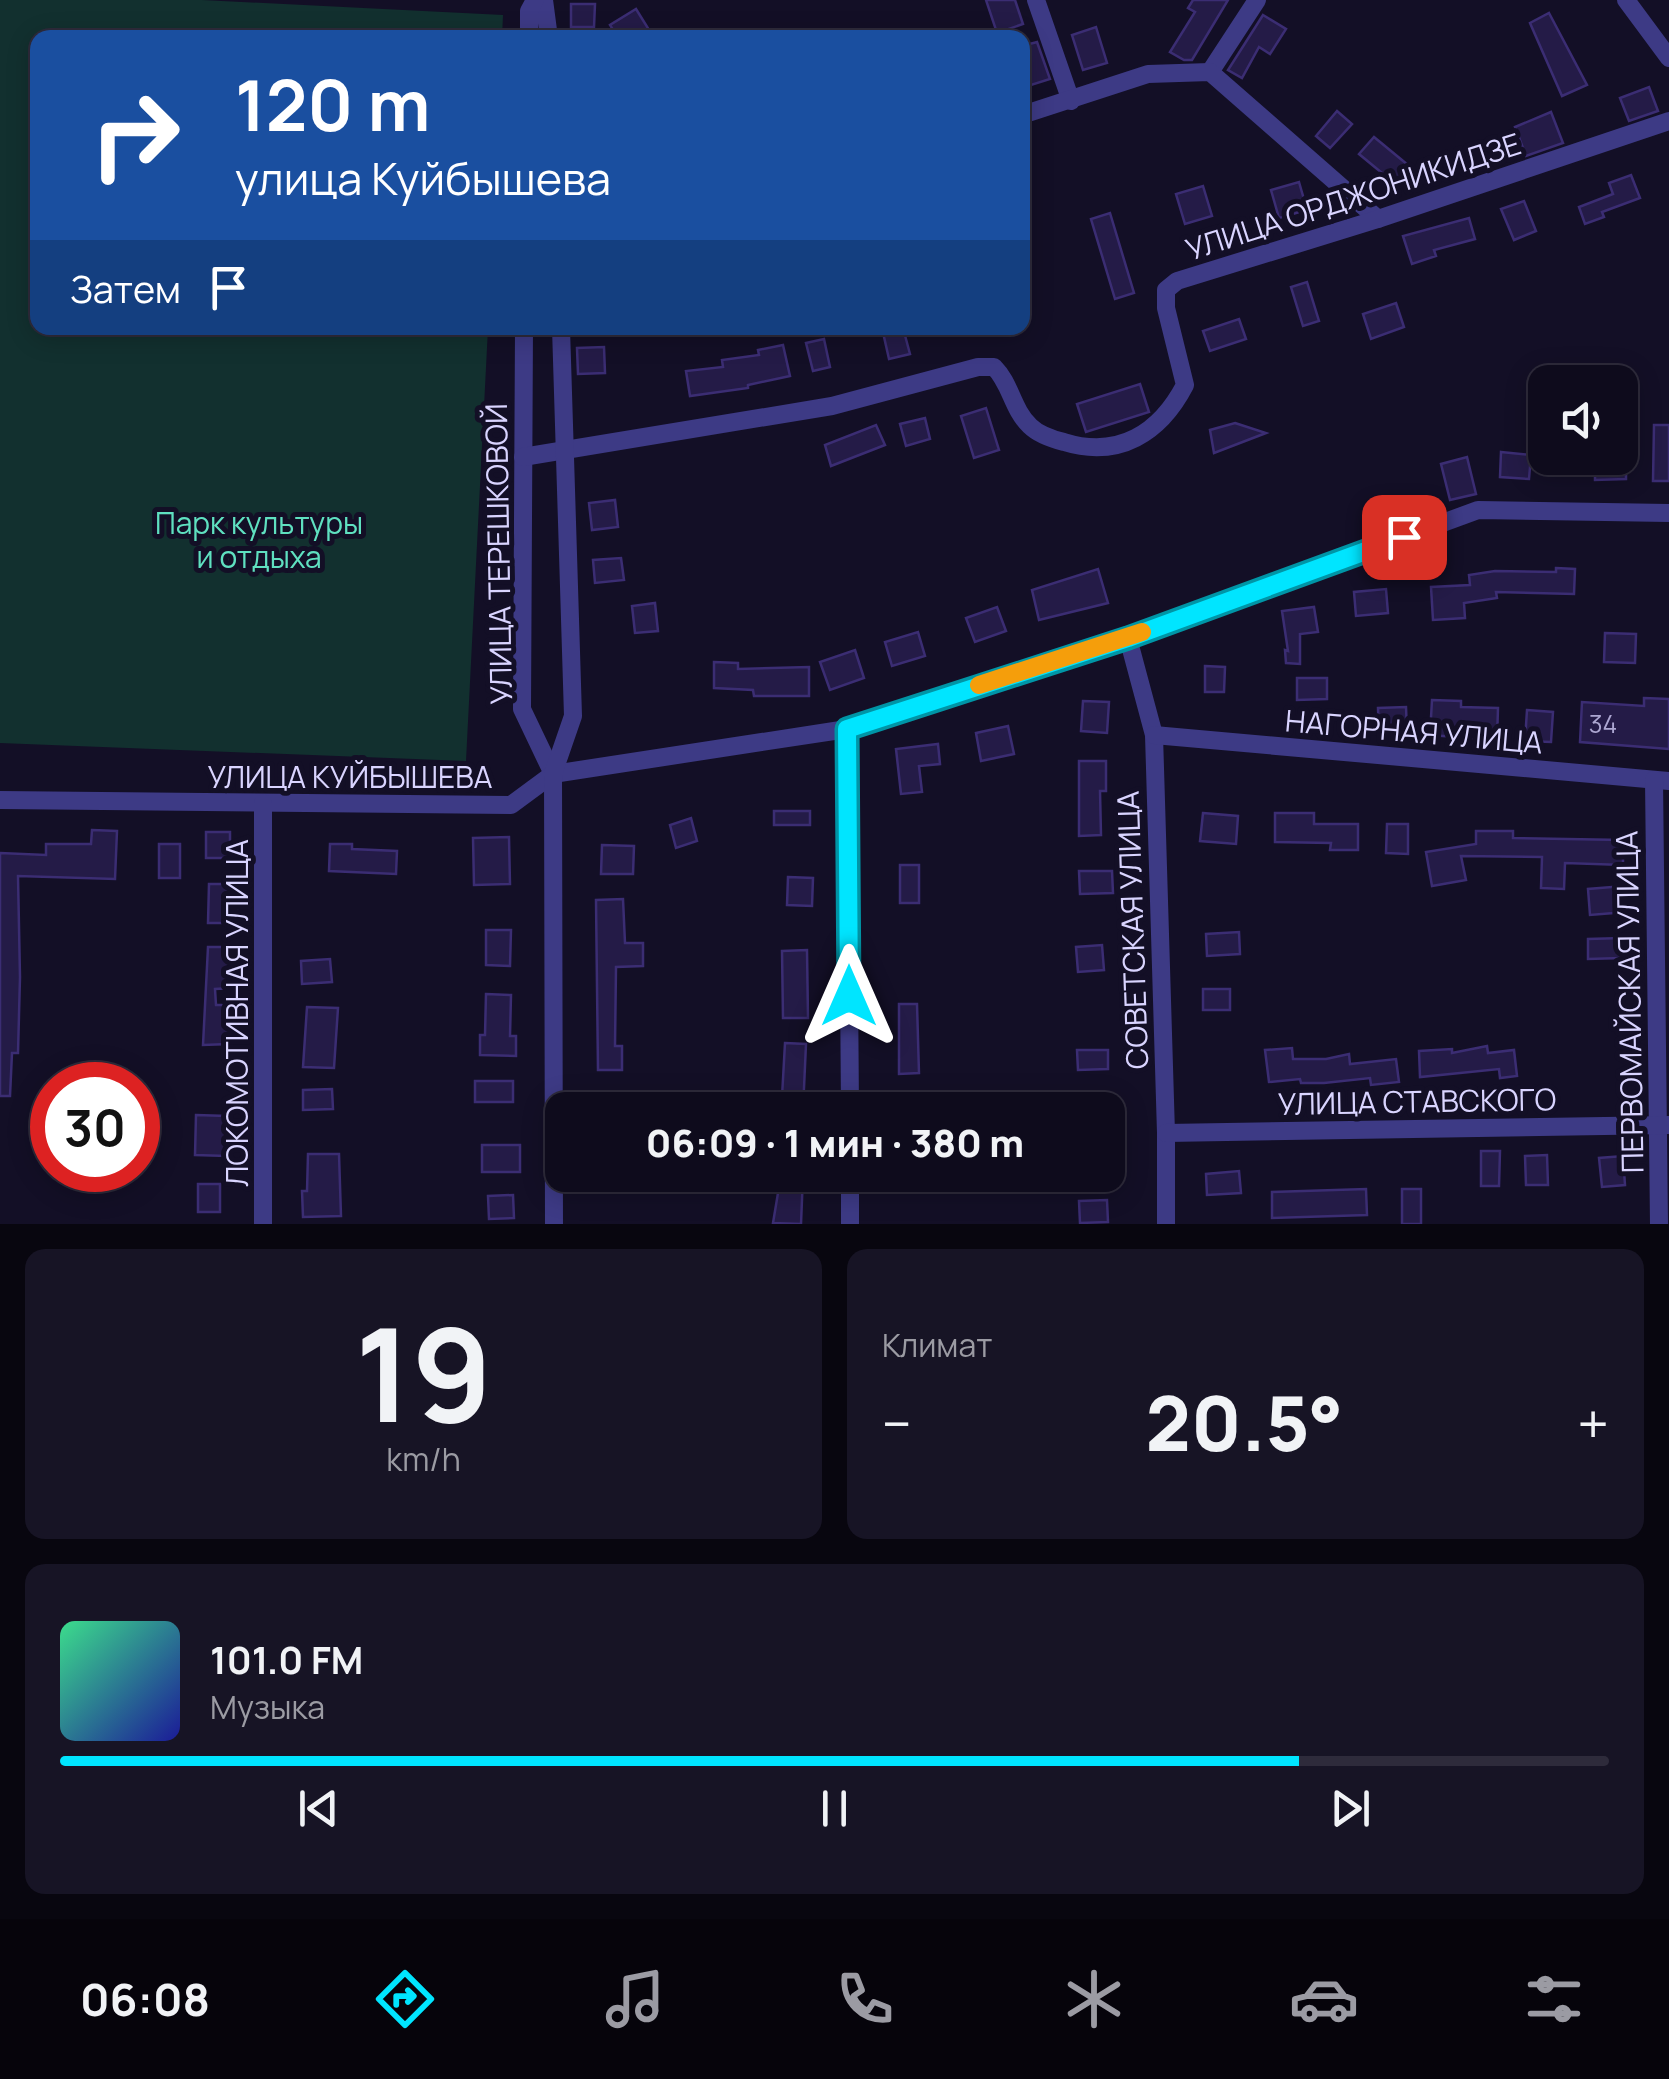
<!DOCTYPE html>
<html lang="ru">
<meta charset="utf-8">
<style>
body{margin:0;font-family:Manrope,sans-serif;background:#171425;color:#f1f3f6;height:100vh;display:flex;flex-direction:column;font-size:38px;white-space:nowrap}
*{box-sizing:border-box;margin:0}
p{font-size:32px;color:#9b9ba3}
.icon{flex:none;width:55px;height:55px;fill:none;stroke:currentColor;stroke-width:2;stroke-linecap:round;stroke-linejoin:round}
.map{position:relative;height:1224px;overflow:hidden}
.details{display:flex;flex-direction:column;gap:25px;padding:25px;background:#08060f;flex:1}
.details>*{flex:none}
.banner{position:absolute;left:30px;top:30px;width:1000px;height:305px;border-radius:20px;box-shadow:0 5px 25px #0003,0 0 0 2px #2e2b3b;background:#1a4fa0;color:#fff;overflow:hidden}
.tools{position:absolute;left:1528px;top:365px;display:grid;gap:20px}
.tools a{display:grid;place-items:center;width:110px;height:110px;border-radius:20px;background:#0e0b1c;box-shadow:0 5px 25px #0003,0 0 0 2px #2e2b3b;font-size:50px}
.speed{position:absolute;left:30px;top:1062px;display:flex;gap:20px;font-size:50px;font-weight:700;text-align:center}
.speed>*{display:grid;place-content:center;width:130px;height:130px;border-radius:50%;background:#0e0b1c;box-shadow:0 5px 25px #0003,0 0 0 2px #2e2b3b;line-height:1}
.speed .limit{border:15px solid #d22;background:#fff;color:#111}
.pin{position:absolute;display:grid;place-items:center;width:85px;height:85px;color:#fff;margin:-42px;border-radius:20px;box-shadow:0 5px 15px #0006}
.me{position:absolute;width:110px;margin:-55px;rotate:0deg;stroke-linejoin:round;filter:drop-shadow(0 0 8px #0008)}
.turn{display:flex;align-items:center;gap:35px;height:210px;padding:0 40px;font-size:45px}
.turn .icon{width:130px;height:130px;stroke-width:2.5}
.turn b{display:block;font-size:70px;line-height:85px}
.then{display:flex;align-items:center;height:95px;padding:0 40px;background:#0003;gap:20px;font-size:38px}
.big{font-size:75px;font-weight:800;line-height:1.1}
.details .card{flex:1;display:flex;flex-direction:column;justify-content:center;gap:15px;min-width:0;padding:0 35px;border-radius:20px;background:#171425}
.details .dial{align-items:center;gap:0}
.dial b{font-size:130px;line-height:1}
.song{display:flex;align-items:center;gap:30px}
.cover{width:120px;height:120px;border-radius:15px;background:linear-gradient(135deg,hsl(150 70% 55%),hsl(240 70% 35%))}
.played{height:10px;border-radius:5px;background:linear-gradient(90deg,#00e5ff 80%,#2e2b3b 80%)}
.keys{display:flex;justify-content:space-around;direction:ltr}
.heat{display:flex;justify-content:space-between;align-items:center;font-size:55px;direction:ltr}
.details .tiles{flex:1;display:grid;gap:25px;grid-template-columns:1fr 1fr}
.card:last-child{grid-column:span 2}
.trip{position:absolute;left:545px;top:1092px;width:580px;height:100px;border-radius:20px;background:#0e0b1c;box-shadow:0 5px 25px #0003,0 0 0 2px #2e2b3b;font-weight:800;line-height:100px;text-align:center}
.tabs{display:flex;height:160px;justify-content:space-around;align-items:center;background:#06040b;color:#9b9ba3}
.tabs .icon{width:70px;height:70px}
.tabs .current{color:#00e5ff}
.tabs b{font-size:45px;color:#f1f3f6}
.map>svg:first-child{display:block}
.green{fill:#12302f}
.building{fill:#241b47;stroke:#3b2d73;stroke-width:2.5}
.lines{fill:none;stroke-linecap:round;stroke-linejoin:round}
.minor{stroke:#3d3a85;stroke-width:18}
.route-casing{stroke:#0095a6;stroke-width:25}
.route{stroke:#00e5ff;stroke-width:18}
.slow{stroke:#f59e0b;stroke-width:18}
.labels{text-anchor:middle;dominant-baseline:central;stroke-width:10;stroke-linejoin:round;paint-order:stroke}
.number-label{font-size:25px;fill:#aca6d1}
.street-label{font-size:30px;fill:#d9d4ff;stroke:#130f26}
.park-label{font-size:30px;fill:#5fe0c0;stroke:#130f26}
</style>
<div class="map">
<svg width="1669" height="1224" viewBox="0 0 1669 1224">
<rect width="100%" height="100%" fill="#130f26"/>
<!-- green -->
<path class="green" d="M0 0H202L503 15 502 38H38V328H488L466 761 0 743Z"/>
<!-- building -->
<g class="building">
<path d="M986 0H1015L1023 24 997 33Z"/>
<path d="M1193 0H1228L1192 60H1184L1170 52 1195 12 1188 8Z"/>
<path d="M571 4H595L594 27H571Z"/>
<path d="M636 9 651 33 643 38H618L610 25Z"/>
<path d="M1549 13 1587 85 1562 96 1530 23Z"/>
<path d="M1263 15 1286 29 1270 54 1259 47 1242 78 1228 70Z"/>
<path d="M1096 27 1107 63 1083 70 1072 35Z"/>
<path d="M1037 42 1050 79 1031 85 1022 59V46Z"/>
<path d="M1649 87 1658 111 1629 121 1620 98Z"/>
<path d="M1337 111 1352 124 1330 148 1316 136Z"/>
<path d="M1551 112 1563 143 1526 156 1515 127Z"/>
<path d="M1374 137 1414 170 1399 187 1359 154Z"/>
<path d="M1631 175 1640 198 1602 212 1604 217 1585 224 1579 207 1613 194 1609 183Z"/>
<path d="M1299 182 1307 210 1279 218 1271 190Z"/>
<path d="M1203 186 1212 216 1185 224 1176 194Z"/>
<path d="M1524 201 1536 231 1514 240 1501 209Z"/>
<path d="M1110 213 1134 293 1115 299 1091 219Z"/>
<path d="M1469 218 1475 239 1434 250 1436 256 1412 264 1403 236Z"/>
<path d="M1307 282 1319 321 1303 326 1291 287Z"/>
<path d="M1396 303 1404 327 1371 339 1363 314Z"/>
<path d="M1239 319 1246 339 1210 351 1203 331Z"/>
<path d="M882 328H903L910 354 889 359Z"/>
<path d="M824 339 830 367 813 371 806 343Z"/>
<path d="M783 345 790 376 748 385V388L690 396 686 371 723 367 722 360 759 355 758 350Z"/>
<path d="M604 347 605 373 578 374 577 348Z"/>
<path d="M1140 384 1149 412 1086 432 1077 404Z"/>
<path d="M986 408 999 450 974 458 961 416Z"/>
<path d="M925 418 930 439 906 446 900 424Z"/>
<path d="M1235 423 1266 433 1214 453 1210 430Z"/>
<path d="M876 425 885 445 831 466 825 445Z"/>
<path d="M1654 425H1669V481H1653Z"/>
<path d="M1501 452 1531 455 1529 479 1500 477Z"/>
<path d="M1467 457 1476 494 1450 500 1441 464Z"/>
<path d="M1562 458H1626V479L1595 480V474H1562Z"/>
<path d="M615 500 618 527 592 530 589 503Z"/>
<path d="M621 558 624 580 595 583 593 560Z"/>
<path d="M1556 568 1575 569 1574 594 1496 592 1497 598 1464 603 1465 618 1433 620 1431 587 1470 585 1469 575 1495 571 1556 572Z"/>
<path d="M1098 569 1108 603 1039 620 1032 590Z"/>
<path d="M1386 589 1388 613 1356 616 1354 592Z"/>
<path d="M655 603 658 631 635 633 632 606Z"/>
<path d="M997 607 1006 631 975 642 966 618Z"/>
<path d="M1314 607 1318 632 1300 634V664L1286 663 1285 650 1288 651 1282 611Z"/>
<path d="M918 632 925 656 892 666 885 642Z"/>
<path d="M1605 633 1636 634 1635 663 1604 662Z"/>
<path d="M855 650 864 678 830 690 820 662Z"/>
<path d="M714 662 738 663V669L809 667V696H754L753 690 714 688Z"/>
<path d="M1205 666 1225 667 1224 692H1205Z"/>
<path d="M1297 678H1327V699L1297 700Z"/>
<path d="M1644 698 1669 699V749L1580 742 1582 702 1644 706Z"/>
<path d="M1432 700 1461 701V707L1498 708 1497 740 1430 735Z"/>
<path d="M1083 701 1109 702 1107 733 1081 731Z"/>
<path d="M1406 707 1407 733 1379 734 1378 708Z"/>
<path d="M1527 710 1553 712 1551 742 1525 741Z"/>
<path d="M1008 726 1014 754 981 761 976 733Z"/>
<path d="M938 744 940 764 919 766 922 792 901 794 896 749Z"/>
<path d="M1079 761H1106V791H1100L1101 835 1079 836Z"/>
<rect x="774" y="811" width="36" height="14"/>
<path d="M1203 813 1238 816 1236 844 1200 841Z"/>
<path d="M1275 813H1314V824H1358V850H1330L1331 843 1275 842Z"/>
<path d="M691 818 697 841 676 848 670 825Z"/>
<path d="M1387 824H1408V854L1386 853Z"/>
<path d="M92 830 117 831 115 879 18 876 20 977 18 1053H12L10 1096H0V853L46 855V844H91Z"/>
<path d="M1476 831H1513V838L1623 840V865L1565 863 1564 889 1541 888 1542 857 1461 856 1466 880 1432 886 1426 852 1476 844Z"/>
<rect x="206" y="832" width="24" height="26"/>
<path d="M509 837 510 884 474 885 473 838Z"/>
<rect x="159" y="844" width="21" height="34"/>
<path d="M330 844H352V849L397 851 396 874 329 871Z"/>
<path d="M602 845 634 846 633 874H601Z"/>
<rect x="900" y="865" width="19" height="38"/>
<path d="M1079 871H1112L1113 893 1080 894Z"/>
<path d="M788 877 813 878 812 906 787 905Z"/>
<path d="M209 884H237V923H208Z"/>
<path d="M1624 886 1626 912 1590 915 1588 889Z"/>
<path d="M623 899 625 943H643V966L616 967 615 1046H622V1070H598L596 900Z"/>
<path d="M486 930H511L510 966 486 965Z"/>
<path d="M1239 932 1240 954 1207 956 1206 934Z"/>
<path d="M1622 938V958L1588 959V939Z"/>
<path d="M1102 945 1104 970 1078 972 1076 947Z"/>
<path d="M208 947H234L233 988 215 989 216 1005H228L229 1044 203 1045Z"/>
<path d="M807 950 808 1018H783L782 951Z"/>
<path d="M330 959 332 982 302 984 301 961Z"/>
<rect x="1203" y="989" width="27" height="21"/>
<path d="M486 994 511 995 510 1036H516V1056L480 1055V1035H485Z"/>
<path d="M899 1004H917L919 1073 899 1074Z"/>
<path d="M307 1007 338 1008 334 1068 303 1067Z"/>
<path d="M785 1043 806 1044 803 1110H778V1096L782 1097Z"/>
<path d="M1487 1046 1488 1053 1514 1050 1517 1076 1500 1078 1499 1069 1420 1077 1419 1051 1452 1049V1053Z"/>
<path d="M1292 1048 1293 1059H1326L1349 1054 1350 1064 1396 1059 1399 1082 1371 1085 1370 1078 1324 1083H1301L1300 1079 1269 1082 1265 1050Z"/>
<path d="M1077 1050H1108V1069L1078 1070Z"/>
<rect x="475" y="1081" width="38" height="21"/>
<path d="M332 1089 333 1109 303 1110V1090Z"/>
<path d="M196 1115 227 1116V1156L195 1155Z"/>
<rect x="482" y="1145" width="38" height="27"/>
<path d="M1481 1151H1500L1499 1186H1481Z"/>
<path d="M308 1154H339L341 1216 303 1217 302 1191H307Z"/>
<path d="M1547 1155 1548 1185H1526L1525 1156Z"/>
<path d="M1623 1156 1625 1185 1602 1187 1599 1158Z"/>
<path d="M1239 1171 1241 1193 1207 1195 1206 1174Z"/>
<path d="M781 1175H803L801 1224 773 1223Z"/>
<rect x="198" y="1184" width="22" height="28"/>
<path d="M1366 1189 1367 1215 1272 1218V1192Z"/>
<rect x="1402" y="1189" width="19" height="35"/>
<path d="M513 1195 514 1218 489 1219 488 1196Z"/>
<path d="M1107 1200 1108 1222 1080 1223 1079 1201Z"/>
</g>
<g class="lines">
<!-- minor -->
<g class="minor">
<path d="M544 0 549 38"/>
<path d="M1036 0 1071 101"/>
<path d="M1626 0 1669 58"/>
<path d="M529 38V11L535 0"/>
<path d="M1210 72 1257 0"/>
<path d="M1022 115 1148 74 1210 72 1378 219"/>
<path d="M524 328 522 709 553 774"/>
<path d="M523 457 832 406 978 367H994C1011 384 1012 409 1030 426 1039 435 1052 439 1064 442 1119 459 1160 433 1185 385L1166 308V290L1177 281 1378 219 1669 121"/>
<path d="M1128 638 1154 735 1166 1133V1224"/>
<path d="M847 729 850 1110"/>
<path d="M1154 735 1669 781"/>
<path d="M1654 780 1659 1224"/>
<path d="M0 800 511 805 553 774 847 729 1128 638 1478 510 1669 513"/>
<path d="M263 803V1224"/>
<path d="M1166 1133 1669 1125"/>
<path d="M850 1175V1224"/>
<path d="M554 1224 553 774 573 716 561 328"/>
</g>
</g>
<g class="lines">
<defs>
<path id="route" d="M849 996 847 729 1128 638 1404 537"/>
</defs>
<!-- route casing -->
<use href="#route" class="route-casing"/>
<!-- route -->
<use href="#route" class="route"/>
<!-- slow -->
<path class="slow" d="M979 685 1142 632"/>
</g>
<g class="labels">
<!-- number labels -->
<g class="number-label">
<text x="1603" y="723">34</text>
</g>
<!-- street labels -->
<g class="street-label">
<text transform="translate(1353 196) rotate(-18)">УЛИЦА ОРДЖОНИКИДЗЕ</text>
<text transform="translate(498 554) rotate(-91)">УЛИЦА ТЕРЕШКОВОЙ</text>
<text transform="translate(1414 731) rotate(5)">НАГОРНАЯ УЛИЦА</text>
<text x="350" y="776">УЛИЦА КУЙБЫШЕВА</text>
<text transform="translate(1132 930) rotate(-92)">СОВЕТСКАЯ УЛИЦА</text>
<text transform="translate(1629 1002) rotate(-91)">ПЕРВОМАЙСКАЯ УЛИЦА</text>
<text transform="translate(236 1013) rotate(-90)">ЛОКОМОТИВНАЯ УЛИЦА</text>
<text transform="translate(1417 1101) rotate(-1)">УЛИЦА СТАВСКОГО</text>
</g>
<!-- park labels -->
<g class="park-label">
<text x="259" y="522">Парк культуры<tspan x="259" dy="34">и отдыха</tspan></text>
</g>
</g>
</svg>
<div class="tools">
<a><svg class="icon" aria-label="sound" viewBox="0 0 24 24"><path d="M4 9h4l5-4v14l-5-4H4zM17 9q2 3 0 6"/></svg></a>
</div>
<div class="speed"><div class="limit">30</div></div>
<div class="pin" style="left:1404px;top:537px;background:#d93025"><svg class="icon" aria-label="arrive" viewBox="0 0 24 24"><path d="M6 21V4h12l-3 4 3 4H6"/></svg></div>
<svg class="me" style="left:849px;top:996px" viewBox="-20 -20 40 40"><path d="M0-17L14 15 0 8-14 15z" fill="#00e5ff" stroke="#fff" stroke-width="4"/></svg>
<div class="trip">06:09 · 1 мин · 380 m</div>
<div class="banner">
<div class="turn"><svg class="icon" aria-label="right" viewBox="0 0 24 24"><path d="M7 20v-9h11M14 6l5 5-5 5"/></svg><div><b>120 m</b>улица Куйбышева</div></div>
<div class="then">Затем<svg class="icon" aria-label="arrive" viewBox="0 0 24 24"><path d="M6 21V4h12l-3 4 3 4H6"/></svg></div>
</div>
</div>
<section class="details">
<div class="tiles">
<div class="card dial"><b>19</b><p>km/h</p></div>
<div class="card"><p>Климат</p>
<div class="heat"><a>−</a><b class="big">20.5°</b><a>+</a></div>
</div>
<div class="card">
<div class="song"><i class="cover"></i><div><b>101.0 FM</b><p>Музыка</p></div></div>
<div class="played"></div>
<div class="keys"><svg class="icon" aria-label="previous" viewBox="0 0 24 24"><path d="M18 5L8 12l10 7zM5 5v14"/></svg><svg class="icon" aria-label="pause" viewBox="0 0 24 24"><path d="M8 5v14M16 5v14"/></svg><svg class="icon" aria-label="next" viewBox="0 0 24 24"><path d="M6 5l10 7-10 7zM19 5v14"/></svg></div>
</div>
</div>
</section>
<nav class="tabs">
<b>06:08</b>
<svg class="icon current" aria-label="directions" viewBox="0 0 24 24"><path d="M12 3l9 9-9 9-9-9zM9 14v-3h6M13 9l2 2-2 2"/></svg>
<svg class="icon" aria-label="music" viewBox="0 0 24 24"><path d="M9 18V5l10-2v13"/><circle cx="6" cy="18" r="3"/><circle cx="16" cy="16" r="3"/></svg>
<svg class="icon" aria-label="phone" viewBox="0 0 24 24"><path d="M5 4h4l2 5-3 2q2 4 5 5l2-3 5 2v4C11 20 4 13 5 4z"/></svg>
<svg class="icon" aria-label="climate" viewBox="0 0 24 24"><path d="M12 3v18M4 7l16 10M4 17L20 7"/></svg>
<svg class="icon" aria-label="car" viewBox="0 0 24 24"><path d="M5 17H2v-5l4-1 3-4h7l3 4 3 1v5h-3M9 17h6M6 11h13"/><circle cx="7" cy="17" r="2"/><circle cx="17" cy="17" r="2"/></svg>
<svg class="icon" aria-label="filters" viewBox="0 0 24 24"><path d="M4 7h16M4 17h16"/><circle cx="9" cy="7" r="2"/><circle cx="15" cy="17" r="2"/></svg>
</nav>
